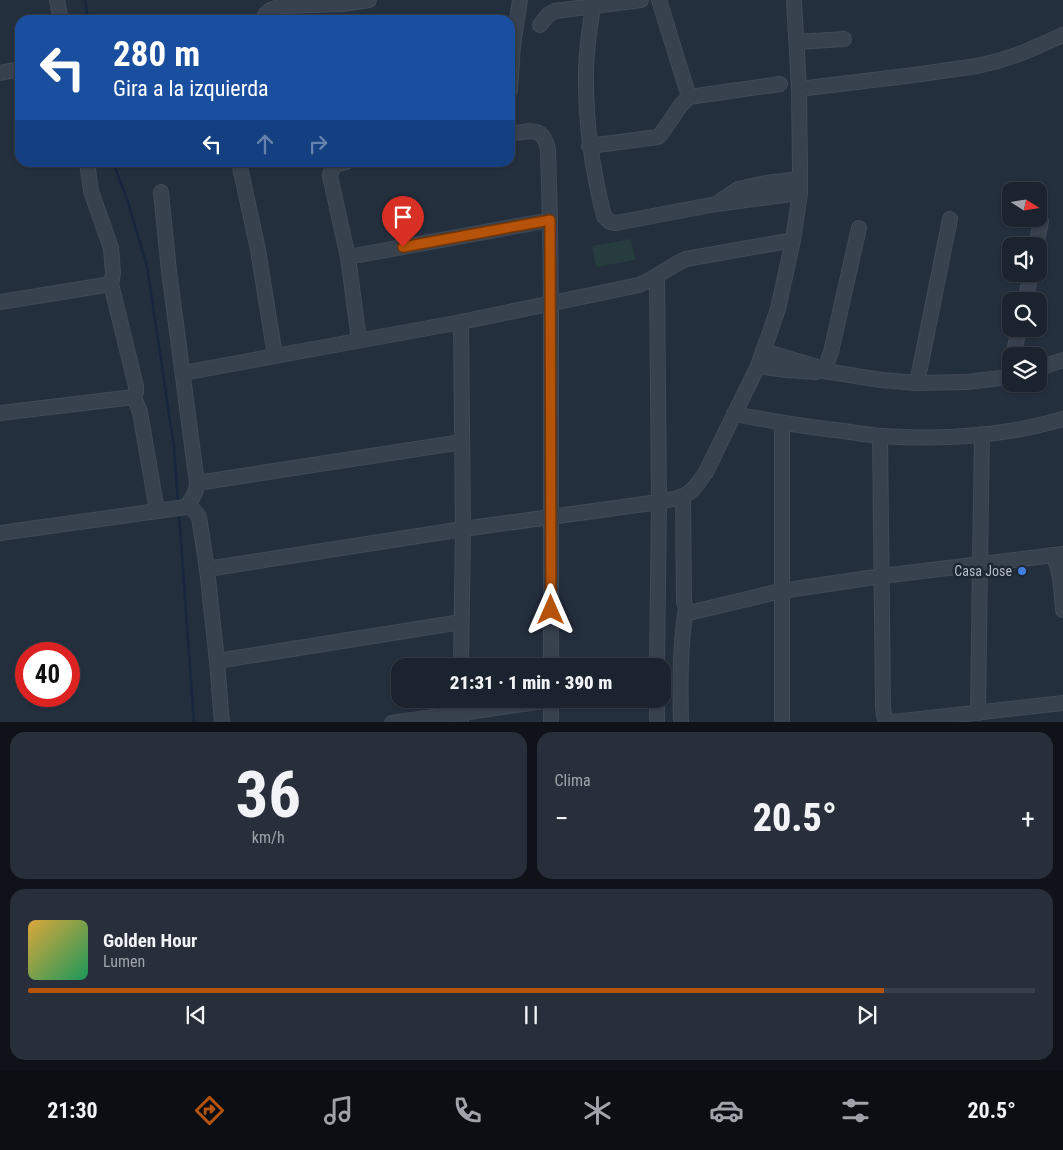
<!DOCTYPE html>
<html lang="es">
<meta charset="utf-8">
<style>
body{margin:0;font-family:"Roboto Condensed",sans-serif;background:#282f3a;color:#f1f3f6;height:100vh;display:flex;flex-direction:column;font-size:19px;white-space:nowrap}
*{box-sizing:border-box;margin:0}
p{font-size:16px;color:#a0a4aa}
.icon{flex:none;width:28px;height:28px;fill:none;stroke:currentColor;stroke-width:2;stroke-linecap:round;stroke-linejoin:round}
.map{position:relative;height:722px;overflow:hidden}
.sheet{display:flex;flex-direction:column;gap:10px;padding:10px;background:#0f1319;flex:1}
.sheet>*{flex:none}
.hud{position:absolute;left:15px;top:15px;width:500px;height:152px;border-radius:15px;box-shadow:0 1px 4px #0004,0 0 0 1px #39404a;background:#1a4fa0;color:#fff;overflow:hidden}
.needle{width:32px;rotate:102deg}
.fabs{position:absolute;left:1002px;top:182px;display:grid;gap:10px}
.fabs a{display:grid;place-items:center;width:45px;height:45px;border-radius:10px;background:#1b232e;box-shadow:0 1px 4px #0004,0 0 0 1px #39404a;font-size:25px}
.speed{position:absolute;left:15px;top:642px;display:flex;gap:10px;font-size:25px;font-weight:700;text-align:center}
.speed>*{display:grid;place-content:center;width:65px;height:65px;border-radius:50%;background:#1b232e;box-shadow:0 1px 4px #0004,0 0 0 1px #39404a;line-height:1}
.speed .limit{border:8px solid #d22;background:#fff;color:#111}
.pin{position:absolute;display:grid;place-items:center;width:42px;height:42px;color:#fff;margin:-51px -21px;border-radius:50% 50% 50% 0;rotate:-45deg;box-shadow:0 0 5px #0007}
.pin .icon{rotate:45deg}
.me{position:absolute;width:55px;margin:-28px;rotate:0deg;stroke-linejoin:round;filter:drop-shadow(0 0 4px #0008)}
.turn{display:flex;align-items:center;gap:18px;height:105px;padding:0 15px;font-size:22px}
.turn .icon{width:65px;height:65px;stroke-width:2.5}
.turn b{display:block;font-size:35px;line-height:42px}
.lanes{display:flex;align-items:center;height:48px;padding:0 15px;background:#0003;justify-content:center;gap:25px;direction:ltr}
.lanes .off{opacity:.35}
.big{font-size:38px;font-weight:800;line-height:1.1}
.sheet .tile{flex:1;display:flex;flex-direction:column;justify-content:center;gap:8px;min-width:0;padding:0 18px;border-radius:15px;background:#282f3a}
.sheet .dial{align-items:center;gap:0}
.dial b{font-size:65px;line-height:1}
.song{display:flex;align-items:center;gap:15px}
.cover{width:60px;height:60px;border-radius:8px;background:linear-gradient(135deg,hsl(40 70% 55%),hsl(150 70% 35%))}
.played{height:5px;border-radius:2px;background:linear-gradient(90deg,#b45309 85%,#39404a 85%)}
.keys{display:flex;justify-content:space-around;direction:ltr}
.heat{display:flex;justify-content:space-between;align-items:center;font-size:28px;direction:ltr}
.sheet .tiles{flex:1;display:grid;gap:10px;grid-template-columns:1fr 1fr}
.tile:last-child{grid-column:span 2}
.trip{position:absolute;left:391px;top:658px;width:280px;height:50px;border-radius:15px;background:#1b232e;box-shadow:0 1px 4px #0004,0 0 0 1px #39404a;font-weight:800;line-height:50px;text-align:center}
.tab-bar{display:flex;height:80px;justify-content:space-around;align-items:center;background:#0b0e12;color:#a0a4aa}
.tab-bar .icon{width:35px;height:35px}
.tab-bar .selected{color:#b45309}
.tab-bar b{font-size:22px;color:#f1f3f6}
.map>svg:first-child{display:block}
.green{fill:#263c3f}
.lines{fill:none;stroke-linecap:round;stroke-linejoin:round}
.stream{stroke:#17263c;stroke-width:2.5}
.minor-casing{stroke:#414a57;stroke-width:16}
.minor{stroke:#38414e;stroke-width:14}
.route-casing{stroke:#753606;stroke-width:12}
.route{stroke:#b45309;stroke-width:9}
.shop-dot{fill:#3f7fe0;stroke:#1d2633;stroke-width:2}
.labels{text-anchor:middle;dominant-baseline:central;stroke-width:5;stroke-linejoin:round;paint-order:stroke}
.poi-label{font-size:14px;fill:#b4bcc9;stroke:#1d2633;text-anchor:end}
</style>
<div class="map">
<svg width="1063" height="723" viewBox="0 0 1063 723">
<rect width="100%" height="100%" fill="#242f3e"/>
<!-- green -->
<path class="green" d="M631 239 635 260 596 267 592 246Z"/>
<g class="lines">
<!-- stream -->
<g class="stream">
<path d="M85 0 88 20"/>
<path d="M113 162 127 199 147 266 174 448 178 503"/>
<path d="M179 514 194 723"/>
</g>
<defs>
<g id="minor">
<path d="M57 0 61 20"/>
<path d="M659 0 689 97"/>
<path d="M593 6C590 28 586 50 586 71 585 121 592 169 604 216L610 222 616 223 716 204 800 193"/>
<path d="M263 20C266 10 274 8 283 6L343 4 369 0"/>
<path d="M540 25 548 15 555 11 641 0"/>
<path d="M797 42 844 39"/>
<path d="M0 73 20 69"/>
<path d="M799 89 914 75 977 66 998 61 1022 53 1063 35"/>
<path d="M510 90 513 45 520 0"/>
<path d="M510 134C531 131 543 125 548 150L550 220 551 303V666"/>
<path d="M589 146 658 137 661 134 681 105 689 97 780 84"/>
<path d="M239 162 258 250 275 356 461 322 639 285C656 279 669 266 686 259L793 240"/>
<path d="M346 162C337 164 331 167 330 176L348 257 359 340"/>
<path d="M161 192 169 271 197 483C197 493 191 500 186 507 192 507 196 512 199 517L207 569"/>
<path d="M719 202 738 189 766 183 800 179"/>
<path d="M1036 246 1041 221"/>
<path d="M348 257 550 220"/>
<path d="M657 277 659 502 657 666"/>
<path d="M111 284 136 386V392L134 397 140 412 157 511"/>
<path d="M1025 301 1031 274"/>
<path d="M0 302 111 284 113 273 111 248 91 191 87 162"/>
<path d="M461 322 463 529 461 666"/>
<path d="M763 351 814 366 824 371 881 380 917 383 967 382 1001 378 1011 375"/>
<path d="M1013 356 1019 329"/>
<path d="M758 366 787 370 816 372"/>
<path d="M1039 368 1063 360"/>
<path d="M824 371 831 352 859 228"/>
<path d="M183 373 275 356"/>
<path d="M917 383 950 219"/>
<path d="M0 413 134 397"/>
<path d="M734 414C771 421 807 427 844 431 856 433 869 435 881 436 941 440 1006 436 1063 419"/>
<path d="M782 423V723"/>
<path d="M880 436 883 707 884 715 889 723"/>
<path d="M197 483 462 442"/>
<path d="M683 496 684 602 686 608 689 612H693L781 591 882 576 1063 554"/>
<path d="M0 533 186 507"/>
<path d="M1052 555C1062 571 1061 592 1063 610"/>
<path d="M217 661 461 622"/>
<path d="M551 699V723"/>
<path d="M978 713 980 563 982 434"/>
<path d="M222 723 217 661 207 569 463 529 659 502C666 500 676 499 683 496 693 492 700 481 706 472L758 366 778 309 793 240 800 193V168L799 89 794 0"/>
<path d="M392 723 551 700"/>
<path d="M461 723 462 699"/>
<path d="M657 723V699"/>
<path d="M681 723C680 683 680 647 686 608"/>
<path d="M885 723 1063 703"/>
</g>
</defs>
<!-- minor casing -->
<use href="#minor" class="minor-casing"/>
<!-- minor -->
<use href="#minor" class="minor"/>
</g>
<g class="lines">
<defs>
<path id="route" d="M403 247 550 220 551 610"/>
</defs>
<!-- route casing -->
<use href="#route" class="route-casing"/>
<!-- route -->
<use href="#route" class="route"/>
</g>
<!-- markers -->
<circle class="shop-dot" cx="1022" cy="571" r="5"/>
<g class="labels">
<!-- poi labels -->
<g class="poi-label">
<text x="1012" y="571">Casa Jose</text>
</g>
</g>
</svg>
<div class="fabs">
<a><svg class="needle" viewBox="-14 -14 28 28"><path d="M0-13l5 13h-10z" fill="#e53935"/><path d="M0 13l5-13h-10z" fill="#a0a4aa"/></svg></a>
<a><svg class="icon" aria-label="sound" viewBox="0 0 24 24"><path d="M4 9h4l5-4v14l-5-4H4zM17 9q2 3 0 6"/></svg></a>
<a><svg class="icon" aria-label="search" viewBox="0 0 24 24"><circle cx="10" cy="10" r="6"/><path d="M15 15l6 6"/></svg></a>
<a><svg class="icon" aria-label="layers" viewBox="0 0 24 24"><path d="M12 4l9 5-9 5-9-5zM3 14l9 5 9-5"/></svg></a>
</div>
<div class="speed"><div class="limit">40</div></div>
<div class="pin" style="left:403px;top:247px;background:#d93025"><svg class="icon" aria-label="arrive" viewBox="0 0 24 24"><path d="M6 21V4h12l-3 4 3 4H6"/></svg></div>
<svg class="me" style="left:551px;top:610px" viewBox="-20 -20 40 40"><path d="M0-17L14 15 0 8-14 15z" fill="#b45309" stroke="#fff" stroke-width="4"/></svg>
<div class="trip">21:31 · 1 min · 390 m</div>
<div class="hud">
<div class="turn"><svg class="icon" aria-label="left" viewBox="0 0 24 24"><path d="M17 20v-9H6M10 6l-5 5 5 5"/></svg><div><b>280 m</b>Gira a la izquierda</div></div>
<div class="lanes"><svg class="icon" aria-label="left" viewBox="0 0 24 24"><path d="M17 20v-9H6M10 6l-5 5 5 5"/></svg><svg class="icon off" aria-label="ahead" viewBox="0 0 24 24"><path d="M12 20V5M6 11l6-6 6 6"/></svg><svg class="icon off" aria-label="right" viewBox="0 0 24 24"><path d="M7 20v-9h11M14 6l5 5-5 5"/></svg></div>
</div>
</div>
<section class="sheet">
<div class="tiles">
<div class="tile dial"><b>36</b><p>km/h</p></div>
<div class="tile"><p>Clima</p>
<div class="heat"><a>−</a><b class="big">20.5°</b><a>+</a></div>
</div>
<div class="tile">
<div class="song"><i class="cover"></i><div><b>Golden Hour</b><p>Lumen</p></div></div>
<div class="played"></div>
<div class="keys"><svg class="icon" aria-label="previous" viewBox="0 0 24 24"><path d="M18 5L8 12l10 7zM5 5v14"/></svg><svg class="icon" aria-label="pause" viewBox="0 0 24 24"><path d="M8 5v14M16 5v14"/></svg><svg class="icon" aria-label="next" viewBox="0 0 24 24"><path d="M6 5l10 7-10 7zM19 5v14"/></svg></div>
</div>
</div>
</section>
<nav class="tab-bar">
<b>21:30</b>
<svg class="icon selected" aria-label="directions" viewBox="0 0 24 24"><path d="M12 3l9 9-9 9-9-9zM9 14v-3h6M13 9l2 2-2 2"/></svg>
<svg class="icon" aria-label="music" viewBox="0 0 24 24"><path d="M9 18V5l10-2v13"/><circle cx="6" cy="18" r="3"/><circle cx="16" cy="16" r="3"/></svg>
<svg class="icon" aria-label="phone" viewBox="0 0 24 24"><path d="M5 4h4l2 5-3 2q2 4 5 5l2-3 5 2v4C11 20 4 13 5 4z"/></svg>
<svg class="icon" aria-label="climate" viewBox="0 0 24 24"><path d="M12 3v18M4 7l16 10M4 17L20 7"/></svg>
<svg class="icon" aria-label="car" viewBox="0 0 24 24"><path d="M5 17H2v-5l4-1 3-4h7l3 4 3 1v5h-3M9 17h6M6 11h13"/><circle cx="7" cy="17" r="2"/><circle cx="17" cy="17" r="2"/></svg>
<svg class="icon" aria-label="filters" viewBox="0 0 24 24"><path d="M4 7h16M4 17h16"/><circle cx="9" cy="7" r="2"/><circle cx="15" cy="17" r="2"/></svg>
<b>20.5°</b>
</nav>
